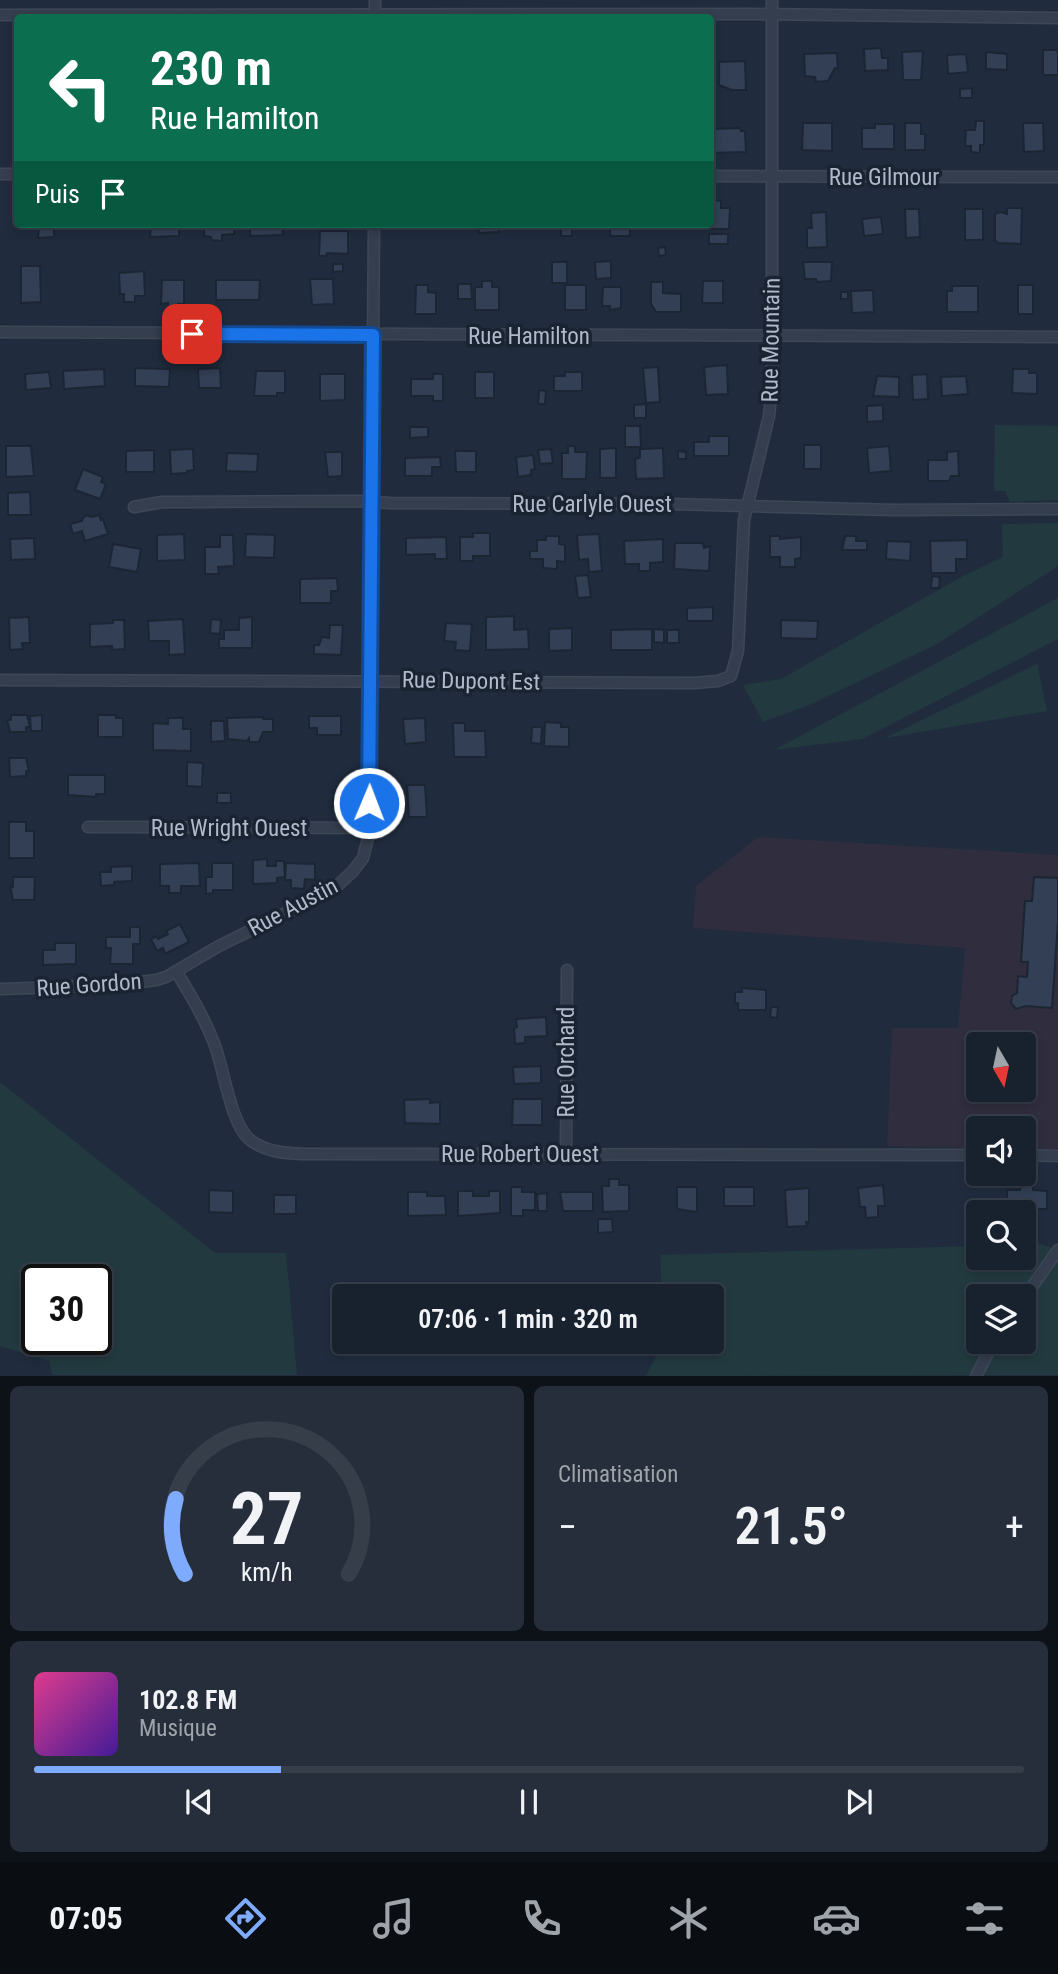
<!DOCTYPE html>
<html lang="fr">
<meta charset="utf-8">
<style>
body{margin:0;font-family:"Roboto Condensed",sans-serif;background:#252e3a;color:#f1f3f6;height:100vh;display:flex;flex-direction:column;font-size:26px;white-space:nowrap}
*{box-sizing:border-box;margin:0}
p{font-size:23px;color:#9fa3aa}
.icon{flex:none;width:38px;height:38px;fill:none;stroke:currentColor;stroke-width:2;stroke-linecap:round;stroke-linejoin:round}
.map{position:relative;height:1376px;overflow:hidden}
.side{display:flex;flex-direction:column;gap:10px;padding:10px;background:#0d1219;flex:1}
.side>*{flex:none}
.hud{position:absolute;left:14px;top:14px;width:700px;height:214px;border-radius:7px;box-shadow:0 4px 10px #0003,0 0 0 2px #363e4a;background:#0b6e4f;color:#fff;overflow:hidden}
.needle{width:46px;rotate:171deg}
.controls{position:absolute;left:966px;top:1032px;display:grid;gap:14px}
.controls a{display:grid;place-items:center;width:70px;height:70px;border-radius:7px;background:#18212e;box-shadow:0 4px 10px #0003,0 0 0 2px #363e4a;font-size:35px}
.speed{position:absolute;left:21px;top:1264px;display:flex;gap:14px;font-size:35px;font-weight:700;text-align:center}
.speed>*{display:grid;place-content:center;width:91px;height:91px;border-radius:50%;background:#18212e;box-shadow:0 4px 10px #0003,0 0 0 2px #363e4a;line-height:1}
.speed .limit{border:4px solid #111;border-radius:10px;background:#fff;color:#111}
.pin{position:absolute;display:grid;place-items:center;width:60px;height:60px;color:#fff;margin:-30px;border-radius:14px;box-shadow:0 4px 10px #0006}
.me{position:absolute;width:77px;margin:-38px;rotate:1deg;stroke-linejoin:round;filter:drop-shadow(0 0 5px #0008)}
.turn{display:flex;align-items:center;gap:24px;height:147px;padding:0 21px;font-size:32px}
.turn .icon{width:91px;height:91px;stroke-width:2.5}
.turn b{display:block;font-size:49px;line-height:60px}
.then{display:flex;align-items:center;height:66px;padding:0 21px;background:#0003;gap:14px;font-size:26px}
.big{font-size:52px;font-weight:600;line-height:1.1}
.side .tile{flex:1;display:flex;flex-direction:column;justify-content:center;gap:10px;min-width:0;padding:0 24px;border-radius:10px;background:#252e3a}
.side .dial{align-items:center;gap:0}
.dial svg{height:182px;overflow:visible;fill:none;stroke:#363e4a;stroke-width:7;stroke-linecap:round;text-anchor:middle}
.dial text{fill:#f1f3f6;stroke:none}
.song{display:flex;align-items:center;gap:21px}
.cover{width:84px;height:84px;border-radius:10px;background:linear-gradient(135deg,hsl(330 70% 55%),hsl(260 70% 35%))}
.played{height:7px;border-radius:4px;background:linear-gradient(90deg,#7fabff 25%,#363e4a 25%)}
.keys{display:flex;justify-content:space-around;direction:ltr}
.heat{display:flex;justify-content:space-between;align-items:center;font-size:38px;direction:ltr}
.side .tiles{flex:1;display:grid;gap:10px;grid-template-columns:1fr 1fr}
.tile:last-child{grid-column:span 2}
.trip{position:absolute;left:332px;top:1284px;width:392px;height:70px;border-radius:7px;background:#18212e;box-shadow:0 4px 10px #0003,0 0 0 2px #363e4a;font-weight:600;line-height:70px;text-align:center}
.dock{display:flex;height:112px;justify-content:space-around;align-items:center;background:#0a0d12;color:#9fa3aa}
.dock .icon{width:49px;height:49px}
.dock .active{color:#7fabff}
.dock b{font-size:32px;color:#f1f3f6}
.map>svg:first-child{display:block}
.medical{fill:#302d3e;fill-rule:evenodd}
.green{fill:#223a3f;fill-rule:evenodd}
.building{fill:#323f54;stroke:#1c2534;stroke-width:2}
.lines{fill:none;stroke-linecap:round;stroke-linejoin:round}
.minor-casing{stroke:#3e4756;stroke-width:13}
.minor{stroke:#353e4e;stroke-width:10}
.route-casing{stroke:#114b97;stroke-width:18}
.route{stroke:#1a73e8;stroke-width:12}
.labels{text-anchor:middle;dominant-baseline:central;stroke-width:7;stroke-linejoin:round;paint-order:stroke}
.street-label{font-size:23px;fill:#b0b9c9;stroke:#1a2332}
</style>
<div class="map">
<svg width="1058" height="1376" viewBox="0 0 1058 1376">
<rect width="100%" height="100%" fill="#202c3e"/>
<!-- medical -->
<path class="medical" d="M758 837 1058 855V1149L1024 1148V1129H978V1148L887 1146 892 1028H958L965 948 693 928 696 886ZM978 1045H1024V1090H978Z"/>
<!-- green -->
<g class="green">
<path d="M995 425 1058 426V500L1010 502 1005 491H994Z"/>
<path d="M1058 523V565L1055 568 935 645 809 705 763 722 743 685 781 679 963 576 1003 557 1002 524Z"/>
<path d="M1058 598V639L862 739 774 750Z"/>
<path d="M1037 664 1047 711 885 738Z"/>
<path d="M0 1082 215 1253H286L297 1375H52L49 1361 0 1346ZM96 1279V1339H37V1279Z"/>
<path d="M1038 1243 1058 1250V1375L646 1376 663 1342H712V1297H662L660 1255 978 1246V1258H1024V1244ZM978 1297H1024V1342H978Z"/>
</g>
<!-- building -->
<g class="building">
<path d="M881 48 882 58H888V70L865 71 864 49Z"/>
<rect x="1043" y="50" width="15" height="25"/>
<path d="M923 51 921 80H903L902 52Z"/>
<path d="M986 52 1007 54V70L986 69Z"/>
<path d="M837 53 838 69 835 68 828 81 816 82 815 77 805 76 804 54Z"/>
<path d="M966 54 968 72 948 74 947 55Z"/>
<path d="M745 61 746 90H732L719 85V62Z"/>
<path d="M14 71H18V95H13Z"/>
<path d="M972 88V98H960V89Z"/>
<path d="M976 121H984V145H980V153L971 152V146H965L966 130H975Z"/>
<path d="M803 123H832V151L802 150Z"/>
<path d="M905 123H921V134H925V150H905Z"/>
<path d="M1023 123H1043L1044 151 1024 152Z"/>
<path d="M875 124H894V149H862V128H875Z"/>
<path d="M740 128 741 131H745L746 152 710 153V129Z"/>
<path d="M715 200 721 201V208H730L729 229H701L702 224H710V207H715Z"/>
<path d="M1007 208H1022L1021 244 998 243 995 240V214L1001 212 1007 214Z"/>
<path d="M905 209H919L920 237 906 238Z"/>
<rect x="965" y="209" width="18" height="31"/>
<path d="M826 212 827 247 807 248V228H812L811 213Z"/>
<path d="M881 217 883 234 864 236 862 219Z"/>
<path d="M32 224H60V226L54 227V237L38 238 39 225Z"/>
<rect x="111" y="224" width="22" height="5"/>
<path d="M151 224H179V236L150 237Z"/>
<path d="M204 224H235L234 234 222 235V241L212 240 211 237 204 236Z"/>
<path d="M250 224H282L283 235 250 236Z"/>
<path d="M409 224H439V228L409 229Z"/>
<path d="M478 224H498L499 232 479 233Z"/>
<path d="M536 224H572V236H561V228H536Z"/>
<rect x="610" y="224" width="20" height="12"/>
<path d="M320 231H348V254L327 253 326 256H319Z"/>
<rect x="709" y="234" width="19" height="10"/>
<path d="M665 247 666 255 659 256 658 248Z"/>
<path d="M611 261V278L596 279 595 262Z"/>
<rect x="552" y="262" width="15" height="21"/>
<path d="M803 262H832L831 281 817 282 816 279H805Z"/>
<path d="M333 264H343V271L333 272Z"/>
<path d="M21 266H40L41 302 21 303Z"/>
<path d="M144 271 145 296H135V302H124V294H120L119 273Z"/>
<path d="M310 279H333L334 304 312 305Z"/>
<path d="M162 280H184V304H178V308H168V303L161 304Z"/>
<path d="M216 280H260L259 300H216Z"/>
<path d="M482 281H492V287H499V310H475V287H482Z"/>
<path d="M703 281H723V303H702Z"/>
<path d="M651 282H663V293L681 294V312H656L651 304Z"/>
<path d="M458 284H471L472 299H458Z"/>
<path d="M416 285H428V292L436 293V314H415Z"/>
<rect x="565" y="285" width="21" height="25"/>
<rect x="1018" y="285" width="15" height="29"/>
<path d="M952 286H978V312H947V291H952Z"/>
<path d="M603 287H621V308L610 310V306H602Z"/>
<path d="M873 290 874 312 852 313 851 291Z"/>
<rect x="841" y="292" width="7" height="7"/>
<path d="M727 365 728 394 706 395 704 367Z"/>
<path d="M658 367 660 402 646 403 643 368Z"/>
<path d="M135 368 170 369 169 387 135 386Z"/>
<path d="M220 368 221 388H199L198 369Z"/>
<path d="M104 369 105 386 64 389 63 371Z"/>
<path d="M1013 369H1029V373H1037V394L1012 393Z"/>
<path d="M256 371H285V393H277V396H254Z"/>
<path d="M49 372 51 388 26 390 25 374Z"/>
<rect x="475" y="372" width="19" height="26"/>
<path d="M565 372H582V391H554V376H565Z"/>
<path d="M320 374H345V400L320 401Z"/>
<path d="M433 374H443V401H433V396H411V379H433Z"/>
<path d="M927 374 928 399 913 400 912 375Z"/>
<path d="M877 376 899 377V397L873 396Z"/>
<path d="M966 376 968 394 942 396 941 377Z"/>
<path d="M539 390 546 391 545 404H538Z"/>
<path d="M646 404V418H634V405Z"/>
<path d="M883 405V421L867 422V406Z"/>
<path d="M625 426H640L641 447H625Z"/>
<path d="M410 427H428V437L410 438Z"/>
<path d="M709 436H729V456H694V442H709Z"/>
<rect x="804" y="445" width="17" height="24"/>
<path d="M6 446H31L34 476 6 477Z"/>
<path d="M568 446H575V452H587L586 479H562V453H568Z"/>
<path d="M889 446 891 471 869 473 867 448Z"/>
<path d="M616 448V478H600V449Z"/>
<path d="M663 448 664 478 636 479 635 459 640 458V449Z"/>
<path d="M193 449 194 470 187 471V473L171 474 170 450Z"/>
<path d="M551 449 553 463 540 464 538 450Z"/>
<path d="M154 450V472H126V451Z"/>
<path d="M455 451H476V472H456Z"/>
<path d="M678 451 686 452V459H678Z"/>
<path d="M958 451 959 476H951L949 481H928V460H947V452Z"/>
<path d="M325 452H342V476L328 477Z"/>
<path d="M227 453 258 454 257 472 226 471Z"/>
<path d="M533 455 535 469 531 470V475L518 477 516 457Z"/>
<path d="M440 457 441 467H432V476H405V458Z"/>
<path d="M83 469 103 477 101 482 106 484 100 499 75 490Z"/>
<path d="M30 492 31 515H8V493Z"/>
<path d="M87 515 91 517 99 515 101 520 103 519 108 534 85 541 82 531 73 534 70 524 82 521 83 518Z"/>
<path d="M473 533H490V556H473V561H460V537H473Z"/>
<path d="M184 534 185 560 157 561V535Z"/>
<path d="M246 534 275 535 274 558 245 557Z"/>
<path d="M599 534 602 571 589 572 588 559 579 560 577 535Z"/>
<path d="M220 535H233L234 566 218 567 219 574H205V547H220Z"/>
<path d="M546 536H559V544L565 545V562L557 561V569L543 568V559H530V551H537V540H546Z"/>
<path d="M770 536H780V539L801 537V558L795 559V567H780V557H770Z"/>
<path d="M845 536H856V541H867V550H842Z"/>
<path d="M446 537 447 559H435V554L406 555V538Z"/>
<path d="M34 538 35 559 11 560 10 539Z"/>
<path d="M663 539V562L650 563V571H639V564H625L624 541Z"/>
<path d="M967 540V559H956V573H931L930 541Z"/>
<path d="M887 541 911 542 910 561 886 559Z"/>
<path d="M675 543H703L704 548 710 546 709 571 674 569Z"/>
<path d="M113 544 141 549 137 572 109 567Z"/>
<path d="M588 575 591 597 578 598 575 576Z"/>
<path d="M932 576 940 577 939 588H931Z"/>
<path d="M337 578 338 591H331V603H300V579Z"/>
<path d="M713 607V621H687V608Z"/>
<path d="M514 616V630L528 629 529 649 486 650V617Z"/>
<path d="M29 617 30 643H22L23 649 10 650 9 618Z"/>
<path d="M252 617V648H219V639H224V630H239V618Z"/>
<path d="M183 619 185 654 169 655V641H149L148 621Z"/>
<path d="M211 619 221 620 220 634 210 633Z"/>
<path d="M113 620H124L125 649 112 650V646L90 647V624L113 623Z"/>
<path d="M781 620 818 621 817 639 781 638Z"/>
<path d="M446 623 472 624 470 651 455 650 456 642 444 641Z"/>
<path d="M330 625H343L341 655 314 654V645H319L322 637 329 638Z"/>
<path d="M572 628V650L549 651V629Z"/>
<path d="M652 629V650H611V630Z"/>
<path d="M654 629 664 630V643L654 642Z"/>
<rect x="667" y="630" width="12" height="13"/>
<path d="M11 715H27L30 727H26V732H10L7 720H11Z"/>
<path d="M42 715V731H31L30 716Z"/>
<path d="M98 715H116V718H123V737H98Z"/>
<path d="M309 716H341V735H317V728H309Z"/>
<path d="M263 717V719H273V732H263L259 742H249V738L247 741 228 739 227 718Z"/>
<path d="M168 718H183V729H191V751L153 750V723L168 724Z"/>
<path d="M425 718 426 742 405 744 403 719Z"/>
<path d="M211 721H224L225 741 211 742Z"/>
<path d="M545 722 561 723V727H569V747L544 746Z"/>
<path d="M453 723H465V731H485L486 757H454Z"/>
<path d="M532 727H542L541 744 531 743Z"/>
<path d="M9 758H26L29 771H26V776L10 777Z"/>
<path d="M187 762 203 763 202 787 187 786Z"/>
<path d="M68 775H105V794H96V797L68 795Z"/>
<path d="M407 785H425L427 817H409Z"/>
<rect x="217" y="793" width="14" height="10"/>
<path d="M9 822H26V831H34V858H9Z"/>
<path d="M267 859V866H276V861H284L285 877 277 878V883L253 884V860Z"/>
<path d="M199 863 200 886H181V893H169V886H160V864Z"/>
<path d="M212 863H233V890H213V893L206 894V877H212Z"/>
<path d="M286 863 315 864V880L305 879 304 889 291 888V880H285Z"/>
<path d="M132 866V881L114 882V885L101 886 100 872H111V867Z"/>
<path d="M13 877H35L34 900H13L10 886 13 887Z"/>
<path d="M1034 877 1058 878V922L1052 1008 1026 1006 1016 1009 1011 1003 1012 996 1017 993 1018 976 1027 977 1028 962H1021L1025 901H1032Z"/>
<path d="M180 924 189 942 165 954 163 948 157 951 151 939 157 936 158 939 168 934 166 931Z"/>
<path d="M130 927H140V944H133V964H110L111 948H106V937H130Z"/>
<path d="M55 943H76V964L43 965V950H55Z"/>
<path d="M742 988 766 990V1010H738V1003H735V992H742Z"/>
<path d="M771 1007H778L777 1018 770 1017Z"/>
<path d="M546 1017 547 1036 525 1037V1043L515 1044 514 1028 517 1027 516 1019Z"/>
<path d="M541 1066V1083L514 1084 513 1067Z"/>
<path d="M430 1099V1103L440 1102V1124L405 1123 404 1100Z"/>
<path d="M513 1099H542V1125H512Z"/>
<path d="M609 1179H619V1185H629V1211L603 1212 602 1186H609Z"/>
<path d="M883 1185 885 1206H878V1217L866 1218 865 1207H860L858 1188Z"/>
<path d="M1020 1186H1033V1190L1047 1191V1209H1034V1217H1024L1021 1208H1007V1190H1020Z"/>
<path d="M511 1187H522V1192H535V1210H523V1216H511Z"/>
<path d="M677 1187H697V1212L677 1209Z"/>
<rect x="724" y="1187" width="30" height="19"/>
<path d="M809 1188V1222H806L807 1226 787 1227 785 1190Z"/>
<path d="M209 1190 233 1191V1213L209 1212Z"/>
<path d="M458 1191H473V1196H489V1191H500V1213L458 1216Z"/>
<path d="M408 1192H427V1196H445L446 1215 408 1216Z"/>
<path d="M560 1192H593V1211H563Z"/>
<path d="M547 1193V1211H538L537 1194Z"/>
<rect x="274" y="1195" width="22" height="19"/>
<path d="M598 1219H612L613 1232 598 1233Z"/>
</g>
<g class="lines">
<defs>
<g id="minor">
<path d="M0 15 753 14 1058 18"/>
<path d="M375 18V0"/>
<path d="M0 174H18"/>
<path d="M710 176 1058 177"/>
<path d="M0 332 1058 337"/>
<path d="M134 507 162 502H187L356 501 390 503 672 504 895 510 1058 509"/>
<path d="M0 680 694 683 718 681 731 676 738 651 744 520 769 416 772 388V0"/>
<path d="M88 827 369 828"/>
<path d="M176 971C190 994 204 1017 214 1043 224 1068 230 1122 249 1139 266 1153 290 1154 311 1154L978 1155"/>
<path d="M0 989 116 985 156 980 166 977 219 946 334 889 353 871 363 858 369 834 374 224"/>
<path d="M566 1154 567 970"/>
<path d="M1024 1155 1058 1156"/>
<path d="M1024 1298 1058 1250"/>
<path d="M976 1376 994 1342"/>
</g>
</defs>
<!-- minor casing -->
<use href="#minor" class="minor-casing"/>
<!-- minor -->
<use href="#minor" class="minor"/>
</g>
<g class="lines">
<defs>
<path id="route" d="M192 334 373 335 369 803"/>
</defs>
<!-- route casing -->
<use href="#route" class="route-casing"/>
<!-- route -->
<use href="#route" class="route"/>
</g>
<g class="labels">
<!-- street labels -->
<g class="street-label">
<text x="884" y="177">Rue Gilmour</text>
<text x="529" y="336">Rue Hamilton</text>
<text transform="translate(771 340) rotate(-89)">Rue Mountain</text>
<text x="592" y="504">Rue Carlyle Ouest</text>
<text transform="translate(471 681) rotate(1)">Rue Dupont Est</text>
<text x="229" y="828">Rue Wright Ouest</text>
<text transform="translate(293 907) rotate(-28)">Rue Austin</text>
<text transform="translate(89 985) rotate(-4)">Rue Gordon</text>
<text transform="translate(566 1062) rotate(-90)">Rue Orchard</text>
<text x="520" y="1154">Rue Robert Ouest</text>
</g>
</g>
</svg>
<div class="controls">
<a><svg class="needle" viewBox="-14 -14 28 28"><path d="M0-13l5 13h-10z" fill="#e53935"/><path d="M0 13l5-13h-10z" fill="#9fa3aa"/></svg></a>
<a><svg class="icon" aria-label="sound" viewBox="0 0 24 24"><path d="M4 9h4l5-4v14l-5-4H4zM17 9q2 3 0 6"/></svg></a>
<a><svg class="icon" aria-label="search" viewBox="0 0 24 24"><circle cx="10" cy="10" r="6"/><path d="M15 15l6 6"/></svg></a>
<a><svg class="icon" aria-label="layers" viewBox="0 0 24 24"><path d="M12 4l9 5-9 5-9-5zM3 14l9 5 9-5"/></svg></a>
</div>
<div class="speed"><div class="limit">30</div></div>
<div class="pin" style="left:192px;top:334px;background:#d93025"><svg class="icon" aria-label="arrive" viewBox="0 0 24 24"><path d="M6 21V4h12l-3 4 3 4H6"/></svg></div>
<svg class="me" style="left:369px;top:803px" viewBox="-20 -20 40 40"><circle r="17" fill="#1a73e8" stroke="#fff" stroke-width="3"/><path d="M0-11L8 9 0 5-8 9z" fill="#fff"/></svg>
<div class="trip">07:06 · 1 min · 320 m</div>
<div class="hud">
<div class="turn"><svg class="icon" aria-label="left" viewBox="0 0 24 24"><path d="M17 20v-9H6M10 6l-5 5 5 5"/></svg><div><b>230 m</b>Rue Hamilton</div></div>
<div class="then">Puis<svg class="icon" aria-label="arrive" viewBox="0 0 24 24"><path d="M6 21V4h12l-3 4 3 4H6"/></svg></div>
</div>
</div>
<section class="side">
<div class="tiles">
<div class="tile dial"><svg viewBox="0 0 100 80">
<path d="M14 69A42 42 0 1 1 86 69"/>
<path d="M14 69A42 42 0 0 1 10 36" stroke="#7fabff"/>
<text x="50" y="56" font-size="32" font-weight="700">27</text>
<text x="50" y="72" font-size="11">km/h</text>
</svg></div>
<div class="tile"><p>Climatisation</p>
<div class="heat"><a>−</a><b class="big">21.5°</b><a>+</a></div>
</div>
<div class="tile">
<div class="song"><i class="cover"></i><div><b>102.8 FM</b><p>Musique</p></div></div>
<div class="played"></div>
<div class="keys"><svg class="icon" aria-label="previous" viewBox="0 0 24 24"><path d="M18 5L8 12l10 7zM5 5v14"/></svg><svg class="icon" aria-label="pause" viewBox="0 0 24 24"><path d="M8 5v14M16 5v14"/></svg><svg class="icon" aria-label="next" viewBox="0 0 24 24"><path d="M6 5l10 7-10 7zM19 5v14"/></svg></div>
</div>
</div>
</section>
<nav class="dock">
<b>07:05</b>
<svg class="icon active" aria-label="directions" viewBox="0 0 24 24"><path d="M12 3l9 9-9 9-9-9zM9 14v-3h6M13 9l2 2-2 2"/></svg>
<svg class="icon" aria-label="music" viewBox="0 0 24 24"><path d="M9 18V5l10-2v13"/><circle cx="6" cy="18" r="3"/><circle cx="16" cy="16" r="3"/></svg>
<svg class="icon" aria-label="phone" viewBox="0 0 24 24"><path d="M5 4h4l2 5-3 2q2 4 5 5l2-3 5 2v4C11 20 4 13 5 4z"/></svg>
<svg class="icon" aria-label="climate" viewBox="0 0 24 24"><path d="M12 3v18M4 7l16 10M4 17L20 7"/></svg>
<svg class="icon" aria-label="car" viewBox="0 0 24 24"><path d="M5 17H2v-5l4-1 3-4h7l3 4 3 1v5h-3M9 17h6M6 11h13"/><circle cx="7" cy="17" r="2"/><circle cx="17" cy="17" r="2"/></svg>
<svg class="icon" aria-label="filters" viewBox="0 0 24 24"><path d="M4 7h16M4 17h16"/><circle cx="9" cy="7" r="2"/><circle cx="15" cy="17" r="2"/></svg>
</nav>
